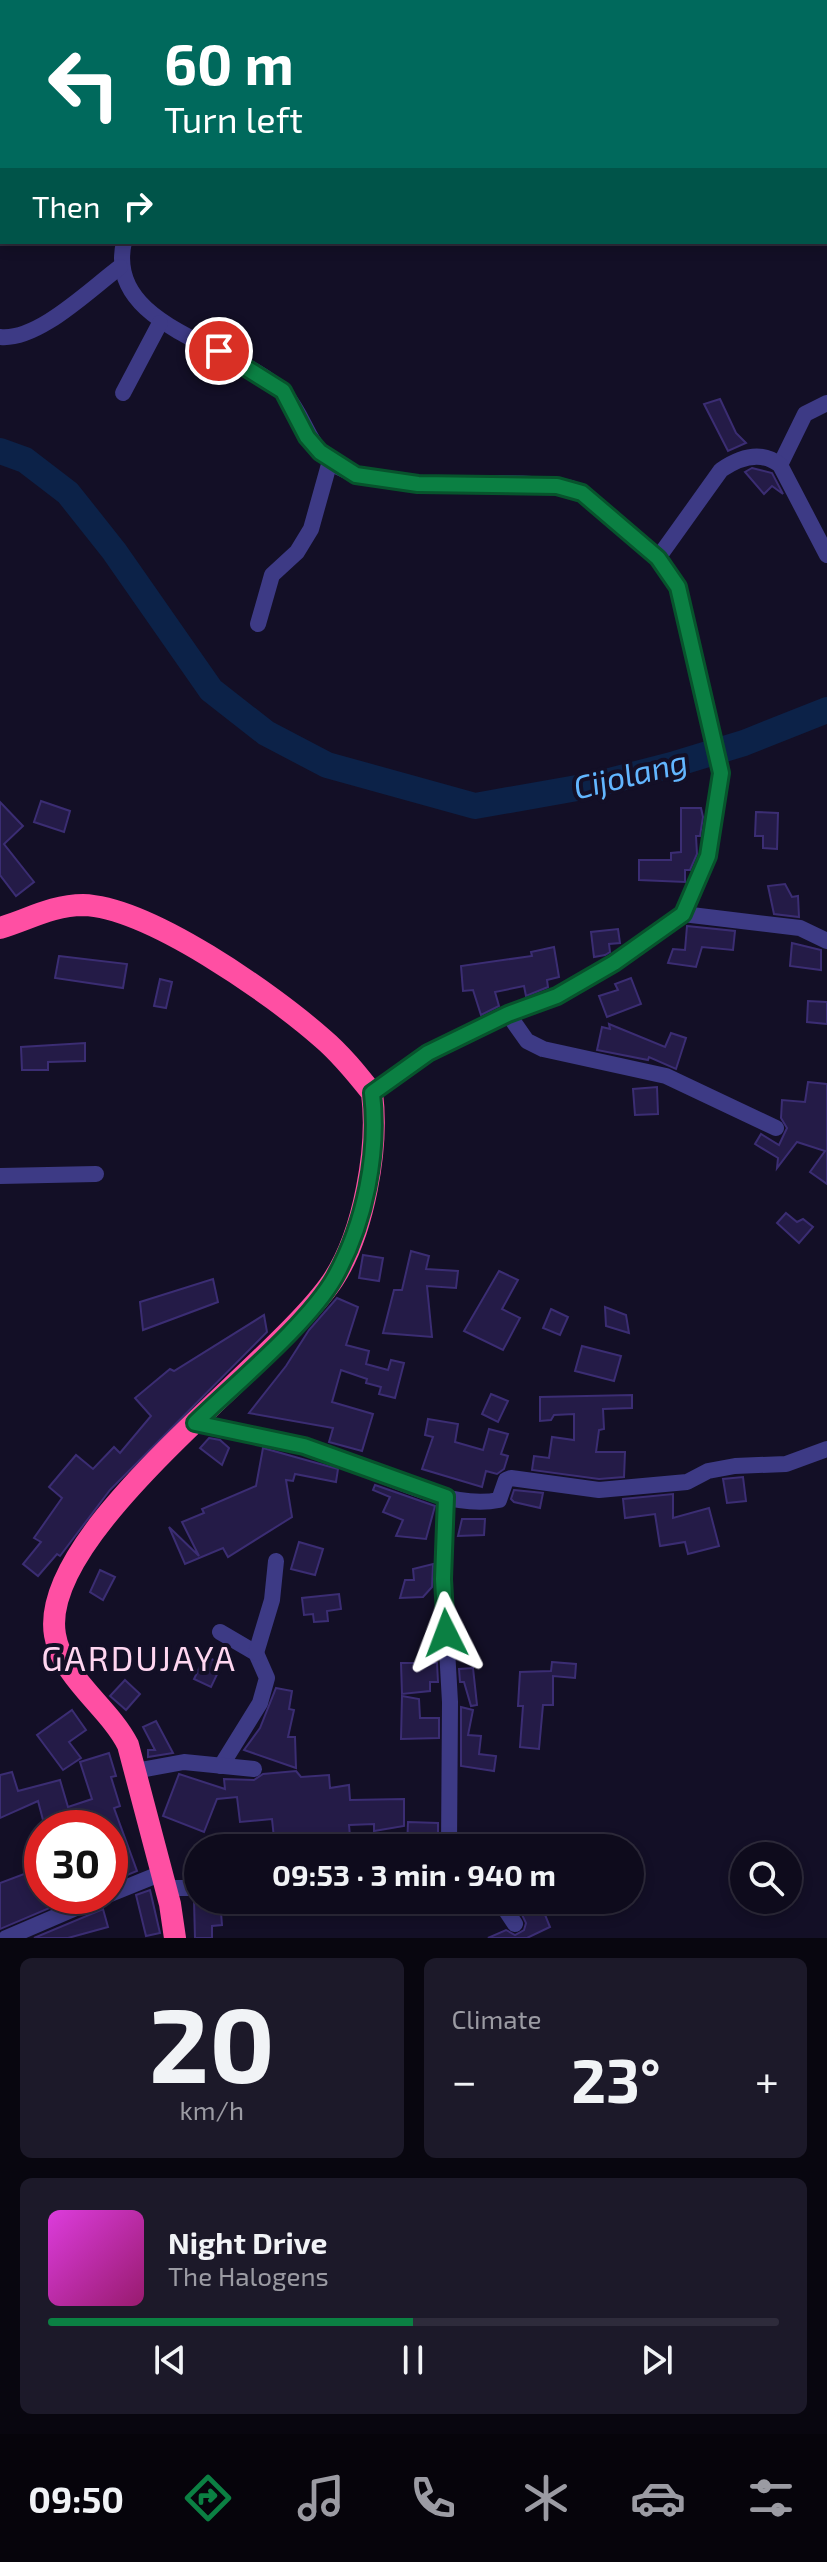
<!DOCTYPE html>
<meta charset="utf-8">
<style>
body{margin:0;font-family:"Exo 2",sans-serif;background:#1c1929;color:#f1f3f6;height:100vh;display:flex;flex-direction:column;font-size:30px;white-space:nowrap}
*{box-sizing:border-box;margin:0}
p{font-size:26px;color:#9b9ba3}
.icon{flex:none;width:44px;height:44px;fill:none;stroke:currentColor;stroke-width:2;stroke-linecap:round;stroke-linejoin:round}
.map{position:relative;height:1938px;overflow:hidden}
.details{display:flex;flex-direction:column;gap:20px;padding:20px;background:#08060f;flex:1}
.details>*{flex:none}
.guide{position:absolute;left:0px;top:0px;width:828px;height:244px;box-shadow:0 4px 12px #0003,0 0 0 2px #2e2b3b;background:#00695c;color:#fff;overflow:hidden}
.controls{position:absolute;left:730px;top:1842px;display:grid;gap:16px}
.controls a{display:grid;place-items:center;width:72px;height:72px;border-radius:50%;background:#0e0b1c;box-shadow:0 4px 12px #0003,0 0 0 2px #2e2b3b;font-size:40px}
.speed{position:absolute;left:24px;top:1810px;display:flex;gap:16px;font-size:40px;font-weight:700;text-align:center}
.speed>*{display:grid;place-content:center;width:104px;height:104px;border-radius:50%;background:#0e0b1c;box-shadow:0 4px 12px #0003,0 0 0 2px #2e2b3b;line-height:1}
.speed .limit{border:12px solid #d22;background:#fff;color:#111}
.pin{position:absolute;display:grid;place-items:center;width:68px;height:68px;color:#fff;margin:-34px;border:4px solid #fff;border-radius:50%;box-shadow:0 2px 8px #0007}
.me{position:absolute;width:88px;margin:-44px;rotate:357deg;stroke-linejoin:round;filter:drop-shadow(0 0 6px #0008)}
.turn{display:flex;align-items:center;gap:28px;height:168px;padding:0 32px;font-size:36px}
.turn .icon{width:104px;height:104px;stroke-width:2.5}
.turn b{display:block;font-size:56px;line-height:68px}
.then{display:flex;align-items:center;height:76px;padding:0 32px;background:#0003;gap:16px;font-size:30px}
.big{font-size:60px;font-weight:700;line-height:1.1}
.details .tile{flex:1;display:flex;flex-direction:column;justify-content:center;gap:12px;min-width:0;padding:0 28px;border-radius:12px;background:#1c1929}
.details .dial{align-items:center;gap:0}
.dial b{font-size:104px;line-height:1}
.song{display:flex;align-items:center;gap:24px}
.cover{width:96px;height:96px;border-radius:12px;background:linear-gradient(135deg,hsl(300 70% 55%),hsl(320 70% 35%))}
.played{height:8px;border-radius:4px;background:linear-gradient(90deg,#0b8043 50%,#2e2b3b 50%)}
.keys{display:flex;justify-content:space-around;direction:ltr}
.heat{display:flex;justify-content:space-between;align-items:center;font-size:44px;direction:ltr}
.details .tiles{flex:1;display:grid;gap:20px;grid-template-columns:1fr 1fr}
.tile:last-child{grid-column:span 2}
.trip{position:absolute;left:184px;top:1834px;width:460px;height:80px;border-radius:40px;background:#0e0b1c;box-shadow:0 4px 12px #0003,0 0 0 2px #2e2b3b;font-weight:700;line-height:80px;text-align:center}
.dock{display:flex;height:128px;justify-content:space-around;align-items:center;background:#06040b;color:#9b9ba3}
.dock .icon{width:56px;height:56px}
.dock .current{color:#0b8043}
.dock b{font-size:36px;color:#f1f3f6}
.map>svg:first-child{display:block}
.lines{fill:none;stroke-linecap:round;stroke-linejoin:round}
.river{stroke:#0c2248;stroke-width:26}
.building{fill:#241b47;stroke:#3b2d73;stroke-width:2}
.minor{stroke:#3d3a85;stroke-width:16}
.highway{stroke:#ff4fa3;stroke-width:22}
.route-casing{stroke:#07532c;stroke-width:20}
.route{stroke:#0b8043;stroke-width:14}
.labels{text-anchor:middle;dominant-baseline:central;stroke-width:8;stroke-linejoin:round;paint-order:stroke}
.water-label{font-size:32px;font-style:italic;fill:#62b6ff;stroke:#130f26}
.quarter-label{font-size:34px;letter-spacing:2px;fill:#ffd6f0;stroke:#130f26}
</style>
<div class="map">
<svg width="827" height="1938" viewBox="0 0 827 1938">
<rect width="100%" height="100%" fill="#130f26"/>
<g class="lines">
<!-- river -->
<path class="river" d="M0 451 25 460 68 493 114 551 211 690 266 733 327 765 475 806 594 785 675 764 744 743 827 710"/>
</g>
<!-- building -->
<g class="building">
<path d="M720 399 736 433 746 443 728 451 704 404Z"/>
<path d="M752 468 772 473 783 494 772 486 764 494 745 472Z"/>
<path d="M41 801 70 811 64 832 34 822Z"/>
<path d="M0 802 23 826 4 844 34 882 16 896 0 875Z"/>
<path d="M681 808H701L703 817 700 836H696L697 854 690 870H685V882L639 880V860H671V853L681 852Z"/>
<path d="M756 812 778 813 777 849 763 848V836H755Z"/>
<path d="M785 884 792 897 798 896 799 917 774 914 768 886Z"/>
<path d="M687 926 735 931 733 950 702 947 696 967 668 963 673 949 685 950Z"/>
<path d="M618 929 620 943 609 944 610 952 605 955 594 957 591 932Z"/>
<path d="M792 943 821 950V970L790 966Z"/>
<path d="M554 947 559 977 547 980 548 987 526 996 524 986 495 992 499 1006 481 1015 473 990 463 991 461 966 532 956 531 952Z"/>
<path d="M59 956 127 964 123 988 55 978Z"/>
<path d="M631 978 641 1004 607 1017 599 996 618 990 615 984Z"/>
<path d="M160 979 172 982 166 1008 154 1006Z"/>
<path d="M808 1001 827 1002V1024L807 1022Z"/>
<path d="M609 1024 665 1047 671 1033 686 1038 676 1069 649 1057 648 1060 597 1050 602 1027 610 1029Z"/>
<path d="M85 1043V1061L48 1062V1070H22L21 1047Z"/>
<path d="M808 1082 827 1084V1184L810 1172 825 1151 797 1142 777 1168 778 1158 755 1144 761 1134 779 1145 787 1128 781 1118 782 1100 805 1102Z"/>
<path d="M657 1087 658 1114 635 1115 633 1089Z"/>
<path d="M786 1213 797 1222 803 1219 813 1227 799 1243 777 1223Z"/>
<path d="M411 1251 429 1256 426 1269 458 1271 456 1288 427 1286 432 1337 383 1333 394 1290H402Z"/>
<path d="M363 1255 383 1258 379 1281 359 1278Z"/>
<path d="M499 1271 518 1280 502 1309 520 1318 503 1350 464 1331Z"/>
<path d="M213 1279 218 1302 143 1330 140 1302Z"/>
<path d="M337 1298 358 1307 346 1345 369 1351 366 1364 388 1370 391 1360 404 1363 395 1398 379 1394 381 1387 366 1383 367 1379 341 1370 332 1402 373 1414 362 1451 329 1442 333 1428 249 1413 286 1366 309 1330Z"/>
<path d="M605 1307 626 1315 629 1333 606 1326Z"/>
<path d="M551 1309 568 1317 560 1335 543 1328Z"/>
<path d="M264 1315 267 1332 110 1490 60 1556 57 1554 38 1576 23 1564 41 1542 34 1538 62 1498 49 1487 76 1455 93 1469 114 1447 120 1453 151 1416 135 1398 170 1369 174 1371Z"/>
<path d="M582 1346 621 1356 614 1381 575 1371Z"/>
<path d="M491 1394 508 1401 498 1422 482 1414Z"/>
<path d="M632 1395V1408L603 1409 604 1429 599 1430 596 1452H625L624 1477 599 1479 532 1470 534 1456 549 1458 552 1437 574 1440V1414L554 1415 551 1420 540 1421V1397Z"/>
<path d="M428 1419 458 1424 455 1442 483 1450 489 1429 508 1434 501 1454 508 1456 504 1469 497 1474 486 1471 482 1487 422 1469 433 1437 425 1435Z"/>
<path d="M209 1438 220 1440 229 1448 222 1465 200 1448Z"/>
<path d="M263 1448 338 1469 336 1482 295 1474 293 1481 286 1480 292 1517 228 1557 223 1548 185 1564 169 1527 199 1556 182 1522 204 1513 202 1509 256 1486Z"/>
<path d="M743 1477 746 1501 727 1503 723 1479Z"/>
<path d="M375 1485 435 1506 426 1539 396 1536 403 1520 383 1512 390 1497 373 1490Z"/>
<path d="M514 1490 543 1493 540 1508 514 1502 511 1499Z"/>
<path d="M673 1494V1518L709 1508 719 1546 688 1554 685 1542 660 1546 655 1514 625 1518 623 1499Z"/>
<path d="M462 1519H485L484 1535 458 1536Z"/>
<path d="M299 1542 323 1549 315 1575 291 1569Z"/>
<path d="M433 1564 432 1587 423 1597 400 1598 405 1580H414L413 1569Z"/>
<path d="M100 1570 115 1577 103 1600 90 1592Z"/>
<path d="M339 1594 341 1609 327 1611 328 1621 314 1622 313 1614 304 1615 302 1598Z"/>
<path d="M205 1656 222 1664 211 1687 194 1679Z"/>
<path d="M552 1662 576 1664 575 1678 553 1676V1705H543L539 1749 520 1747 523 1706H518L520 1672 551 1671Z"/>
<path d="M401 1663H437L438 1682H430V1691L402 1694Z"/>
<path d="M473 1668 477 1705 471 1706 464 1682H460L459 1669Z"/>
<path d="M125 1680 140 1694 126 1710 110 1696Z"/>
<path d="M276 1688 292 1691 289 1709 294 1710 288 1737H295L296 1768 244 1750 260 1728Z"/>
<path d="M402 1696 419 1699 420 1718H439V1738L401 1739Z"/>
<path d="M461 1707 473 1710 468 1735 481 1736 479 1754 496 1756 494 1771 461 1766Z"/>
<path d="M72 1710 86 1730 69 1742 81 1758 63 1770 37 1735Z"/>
<path d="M156 1721 173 1753 148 1757V1750H155L143 1727Z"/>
<path d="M109 1753 116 1776 111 1777 120 1806 114 1808 137 1871 110 1882V1828H63L58 1816 43 1820 38 1801 0 1818V1775L12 1772 18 1791 60 1780 68 1807 92 1799 80 1762Z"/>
<path d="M296 1771 301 1777 329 1775 330 1788 349 1785 350 1800 404 1799V1826L374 1831V1824L349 1825 351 1848H331L330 1834 291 1838 292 1848H275L272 1819 240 1822 237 1797 217 1799 204 1832 163 1816 179 1774 225 1789 224 1779 254 1780 263 1774Z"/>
<path d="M408 1822 438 1823V1848H407Z"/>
<path d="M32 1871 41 1896 73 1898 0 1929V1883Z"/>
<path d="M150 1890 160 1933 146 1936 136 1895Z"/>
<path d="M194 1900H220L222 1925 212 1926V1938H195Z"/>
<path d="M515 1900H539L550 1927 527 1938H488L506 1930 515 1935 524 1930 526 1923Z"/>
<path d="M103 1909 108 1927 68 1938H34Z"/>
</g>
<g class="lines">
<!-- minor -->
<g class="minor">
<path d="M48 0 50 2"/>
<path d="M124 242C104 328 238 345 284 393 311 422 308 463 359 475 429 492 501 476 571 488L582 493 658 558 678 587 721 773 708 856 683 914"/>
<path d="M0 337C38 341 89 290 120 267"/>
<path d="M123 393 160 323"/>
<path d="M780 465 805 414 827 403"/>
<path d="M658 558 721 470C740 457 761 450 780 465L827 555"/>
<path d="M258 624 272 575 297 552 311 529 330 461"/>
<path d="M508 1014 527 1041 543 1049 666 1076 776 1128"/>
<path d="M372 1093 428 1053 508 1014 557 996 614 963 683 914 800 928 827 941"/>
<path d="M0 1176 96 1174"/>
<path d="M195 1423C231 1432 268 1437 304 1446 361 1461 440 1512 499 1500L506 1480 511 1478 599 1490 687 1482 708 1471 735 1466 786 1464 827 1449"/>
<path d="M446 1497 443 1579 450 1702 449 1848"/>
<path d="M220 1632 256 1653 267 1678 260 1703 221 1766"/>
<path d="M256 1653 272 1600 276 1561"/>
<path d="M135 1771 184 1762 254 1769"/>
<path d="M165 1888H198"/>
<path d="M110 1894 162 1873"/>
<path d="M499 1900 515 1924"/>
<path d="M6 1938 104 1896"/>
</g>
<!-- highway -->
<path class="highway" d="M0 928C27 920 53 905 83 905 149 907 272 994 322 1038 341 1054 357 1074 372 1093 379 1147 364 1233 333 1280 276 1365 37 1531 55 1635 62 1678 109 1707 128 1745L170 1904 175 1938"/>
</g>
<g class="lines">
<defs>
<path id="route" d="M219 351 283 391 307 437 320 452 356 475 418 484 557 486 582 493 658 558 678 587 721 773 708 856 683 914 614 963 557 996 508 1014 428 1053 372 1093C379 1153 365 1223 335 1277 309 1323 235 1384 195 1423L304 1446 446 1497 443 1579 446 1633"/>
</defs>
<!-- route casing -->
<use href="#route" class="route-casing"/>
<!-- route -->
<use href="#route" class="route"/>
</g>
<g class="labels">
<!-- water labels -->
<g class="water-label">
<text transform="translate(630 773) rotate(-14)">Cijolang</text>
</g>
<!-- quarter labels -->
<g class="quarter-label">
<text x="139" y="1657">GARDUJAYA</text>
</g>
</g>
</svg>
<div class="controls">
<a><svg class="icon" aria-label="search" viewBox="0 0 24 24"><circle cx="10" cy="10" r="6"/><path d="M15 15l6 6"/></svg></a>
</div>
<div class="speed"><div class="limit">30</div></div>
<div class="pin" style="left:219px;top:351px;background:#d93025"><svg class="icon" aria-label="arrive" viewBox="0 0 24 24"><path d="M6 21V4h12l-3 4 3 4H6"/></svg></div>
<svg class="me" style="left:446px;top:1633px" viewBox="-20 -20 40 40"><path d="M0-17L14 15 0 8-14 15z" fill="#0b8043" stroke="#fff" stroke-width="4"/></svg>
<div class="trip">09:53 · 3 min · 940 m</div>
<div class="guide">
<div class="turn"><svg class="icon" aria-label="left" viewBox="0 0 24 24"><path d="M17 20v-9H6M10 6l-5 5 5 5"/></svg><div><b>60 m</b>Turn left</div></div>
<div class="then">Then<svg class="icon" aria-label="right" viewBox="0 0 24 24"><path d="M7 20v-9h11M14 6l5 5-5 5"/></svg></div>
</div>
</div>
<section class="details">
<div class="tiles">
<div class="tile dial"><b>20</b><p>km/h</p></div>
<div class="tile"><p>Climate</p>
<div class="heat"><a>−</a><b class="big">23°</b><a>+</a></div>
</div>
<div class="tile">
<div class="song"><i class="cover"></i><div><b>Night Drive</b><p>The Halogens</p></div></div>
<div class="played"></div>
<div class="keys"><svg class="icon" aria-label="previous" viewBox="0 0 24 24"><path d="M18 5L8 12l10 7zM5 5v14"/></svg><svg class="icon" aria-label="pause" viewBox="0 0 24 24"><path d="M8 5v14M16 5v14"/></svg><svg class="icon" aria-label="next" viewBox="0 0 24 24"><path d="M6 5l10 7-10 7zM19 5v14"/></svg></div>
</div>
</div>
</section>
<nav class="dock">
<b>09:50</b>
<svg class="icon current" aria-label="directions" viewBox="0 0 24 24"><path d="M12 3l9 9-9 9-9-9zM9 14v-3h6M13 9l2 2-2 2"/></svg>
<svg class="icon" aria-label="music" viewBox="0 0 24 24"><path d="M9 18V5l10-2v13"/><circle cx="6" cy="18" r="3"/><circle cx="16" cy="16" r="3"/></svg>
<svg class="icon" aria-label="phone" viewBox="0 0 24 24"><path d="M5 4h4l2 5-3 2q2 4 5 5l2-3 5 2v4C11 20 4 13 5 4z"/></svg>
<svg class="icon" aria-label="climate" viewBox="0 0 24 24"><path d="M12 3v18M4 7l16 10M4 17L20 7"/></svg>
<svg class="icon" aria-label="car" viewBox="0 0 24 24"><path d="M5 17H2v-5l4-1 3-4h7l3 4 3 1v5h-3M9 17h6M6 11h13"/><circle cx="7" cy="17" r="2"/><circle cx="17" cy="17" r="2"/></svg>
<svg class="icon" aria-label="filters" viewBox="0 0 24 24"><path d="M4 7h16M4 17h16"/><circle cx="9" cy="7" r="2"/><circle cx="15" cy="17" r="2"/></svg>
</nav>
